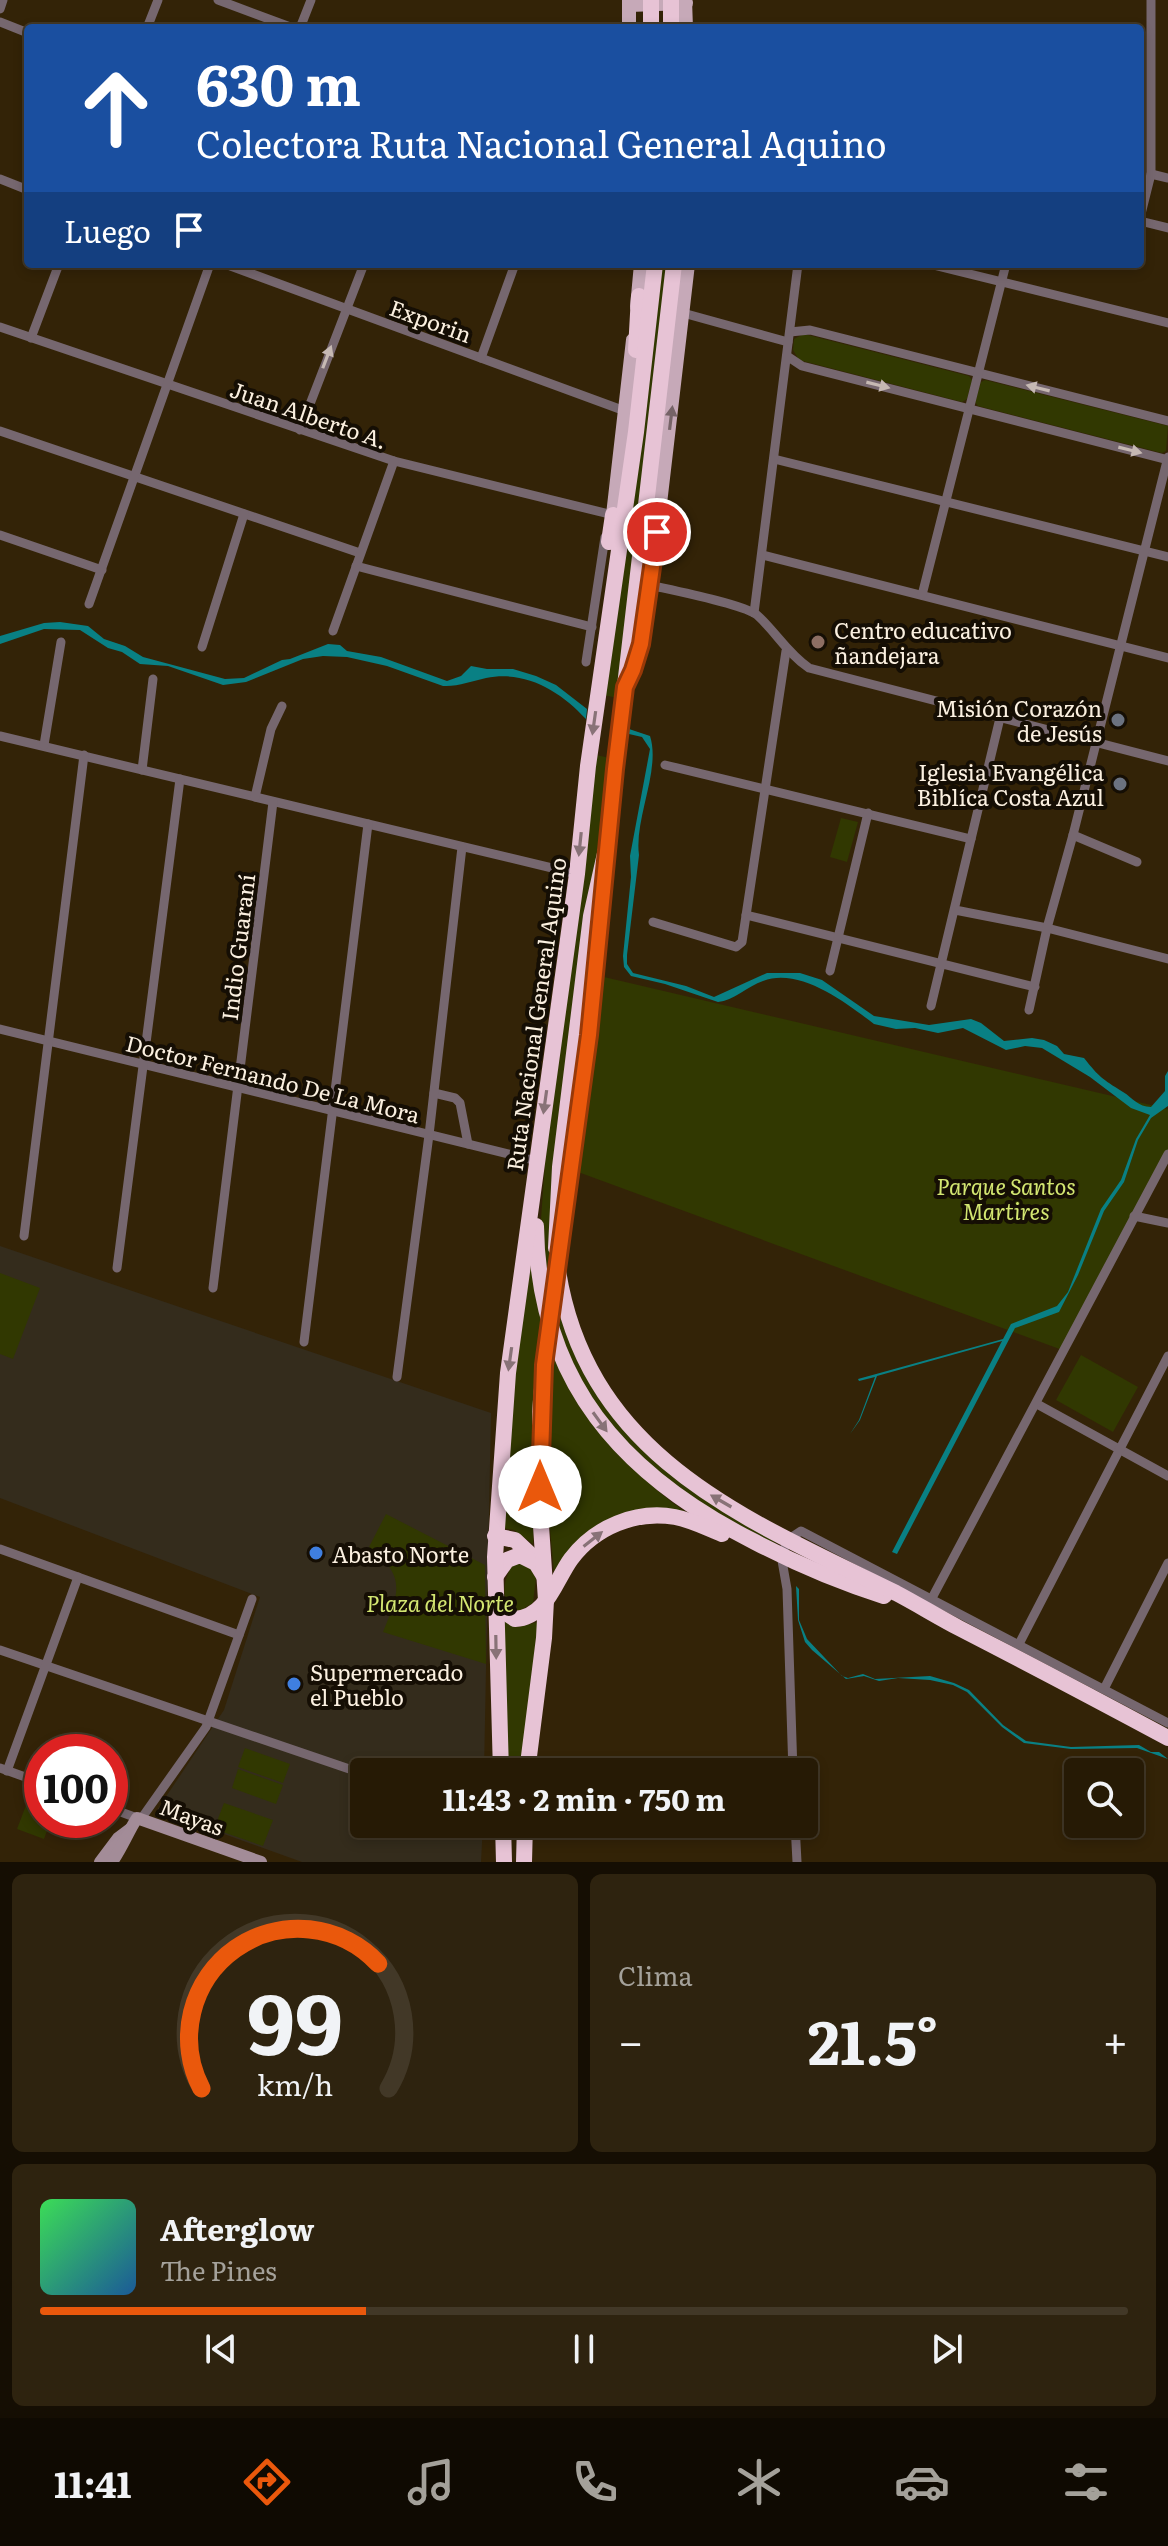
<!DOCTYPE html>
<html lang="es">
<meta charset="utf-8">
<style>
body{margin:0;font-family:Literata,serif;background:#2e230f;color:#f1f3f6;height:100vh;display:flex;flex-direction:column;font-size:30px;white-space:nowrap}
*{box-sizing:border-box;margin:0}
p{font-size:26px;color:#a4a19a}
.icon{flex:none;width:44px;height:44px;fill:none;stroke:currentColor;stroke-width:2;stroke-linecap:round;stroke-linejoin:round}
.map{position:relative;height:1862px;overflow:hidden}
.sheet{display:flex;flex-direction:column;gap:12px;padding:12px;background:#150e03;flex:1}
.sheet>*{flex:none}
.hud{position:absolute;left:24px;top:24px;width:1120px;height:244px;border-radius:8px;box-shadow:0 4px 12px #0003,0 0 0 2px #423827;background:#1a4fa0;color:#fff;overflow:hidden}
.tools{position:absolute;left:1064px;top:1758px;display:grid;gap:16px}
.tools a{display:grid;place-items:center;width:80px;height:80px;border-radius:8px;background:#261a05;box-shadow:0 4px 12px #0003,0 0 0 2px #423827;font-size:40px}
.speed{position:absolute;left:24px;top:1734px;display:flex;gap:16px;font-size:40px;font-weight:700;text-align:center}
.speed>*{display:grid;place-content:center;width:104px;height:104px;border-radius:50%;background:#261a05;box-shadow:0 4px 12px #0003,0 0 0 2px #423827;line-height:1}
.speed .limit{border:12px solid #d22;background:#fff;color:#111}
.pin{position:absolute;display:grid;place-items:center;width:68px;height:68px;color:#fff;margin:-34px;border:4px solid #fff;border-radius:50%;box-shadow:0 2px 8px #0007}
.me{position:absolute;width:88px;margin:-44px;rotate:0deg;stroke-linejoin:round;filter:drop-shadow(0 0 6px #0008)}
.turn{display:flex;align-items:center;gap:28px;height:168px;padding:0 40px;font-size:36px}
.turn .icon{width:104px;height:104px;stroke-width:2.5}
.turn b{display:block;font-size:56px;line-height:68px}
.then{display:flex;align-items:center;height:76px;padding:0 40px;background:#0003;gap:16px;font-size:30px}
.big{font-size:60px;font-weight:700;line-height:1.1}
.sheet .card{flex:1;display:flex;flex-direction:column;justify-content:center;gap:12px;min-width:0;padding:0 28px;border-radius:12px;background:#2e230f}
.sheet .dial{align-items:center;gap:0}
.dial svg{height:208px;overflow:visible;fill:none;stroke:#423827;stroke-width:7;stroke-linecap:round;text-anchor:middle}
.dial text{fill:#f1f3f6;stroke:none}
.song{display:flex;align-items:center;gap:24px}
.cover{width:96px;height:96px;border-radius:12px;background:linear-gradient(135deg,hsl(130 70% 55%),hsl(210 70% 35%))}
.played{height:8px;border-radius:4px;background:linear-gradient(90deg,#ea580c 30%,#423827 30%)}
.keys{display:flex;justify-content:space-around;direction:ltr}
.heat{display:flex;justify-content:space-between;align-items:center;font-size:44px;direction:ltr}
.sheet .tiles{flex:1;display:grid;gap:12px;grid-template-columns:1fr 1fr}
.card:last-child{grid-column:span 2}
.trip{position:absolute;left:350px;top:1758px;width:468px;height:80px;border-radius:8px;background:#261a05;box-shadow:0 4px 12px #0003,0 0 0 2px #423827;font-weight:700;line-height:80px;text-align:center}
.menu{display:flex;height:128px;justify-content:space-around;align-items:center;background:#0f0a02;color:#a4a19a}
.menu .icon{width:56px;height:56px}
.menu .selected{color:#ea580c}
.menu b{font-size:36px;color:#f1f3f6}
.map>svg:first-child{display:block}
.commercial{fill:#342c1c}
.green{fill:#313801}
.water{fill:#098084}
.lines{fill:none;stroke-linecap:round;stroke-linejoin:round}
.street{stroke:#76676f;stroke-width:9}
.secondary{stroke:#a38c98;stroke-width:12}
.primary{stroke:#c6a9b8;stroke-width:14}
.highway{stroke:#e7c3d5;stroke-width:16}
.highway-bridge{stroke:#e7c3d5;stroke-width:16}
.oneway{fill:#c6b9b3}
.oneway2{fill:#766367}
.oneway3{fill:#887277}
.route-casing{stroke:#983908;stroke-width:20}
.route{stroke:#ea580c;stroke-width:14}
.education-dot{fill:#8d6e63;stroke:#150e04;stroke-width:3}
.worship-dot{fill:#6b7280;stroke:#150e04;stroke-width:3}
.shop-dot{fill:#3f7fe0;stroke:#150e04;stroke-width:3}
.labels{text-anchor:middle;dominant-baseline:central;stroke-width:8;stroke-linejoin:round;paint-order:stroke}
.street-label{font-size:22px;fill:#fbf0e0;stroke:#150e04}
.poi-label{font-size:22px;fill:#fbf0e0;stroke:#150e04;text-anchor:start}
.park-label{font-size:22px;font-style:italic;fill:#d3e671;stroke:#150e04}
</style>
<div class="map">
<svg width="1168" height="1862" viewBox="0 0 1168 1862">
<rect width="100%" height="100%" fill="#332307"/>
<!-- commercial -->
<path class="commercial" d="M0 1246 491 1413 484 1772H364V1824H483L481 1862H302L157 1810 224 1710 260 1597 0 1498Z"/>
<!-- green -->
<g class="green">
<path d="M659 264H670L618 698 603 695Z"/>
<path d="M804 334 969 376 972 380 967 399 962 402 799 360 793 350 794 339Z"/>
<path d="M985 380 1168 426 1166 451 1162 453 978 406 975 402 981 382Z"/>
<path d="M596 755 610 758 546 1293 541 1219 545 1163Z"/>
<path d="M841 818 858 822 847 862 830 857Z"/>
<path d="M604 977 1168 1109V1158L1065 1351 578 1172Z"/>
<path d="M529 1253 543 1322 533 1544 514 1530 502 1528 503 1479Z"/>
<path d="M0 1273 40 1288 13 1359 0 1354Z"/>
<path d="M559 1298 611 1410 777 1544 775 1545 689 1499 615 1432 581 1383 556 1324Z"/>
<path d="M553 1347C593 1410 628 1479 694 1517H623L554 1573 548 1507V1399Z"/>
<path d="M1081 1355 1138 1387 1113 1432 1056 1400Z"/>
<path d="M386 1514 485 1565 486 1664 383 1632C399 1592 407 1577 369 1547Z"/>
<path d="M514 1563 528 1564 536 1578 533 1603 519 1611 508 1606C501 1590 505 1576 514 1563Z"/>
<path d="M504 1621 519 1627 538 1622 520 1772H506Z"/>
<path d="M245 1748 290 1764 283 1783 238 1767Z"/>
<path d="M238 1769 283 1785 276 1804 232 1788Z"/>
<path d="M33 1787 42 1791V1820H51L44 1839 17 1829Z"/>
<path d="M224 1803 273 1820 263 1846 214 1829Z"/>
</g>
<!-- water -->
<g class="water">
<path d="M60 622 88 626 104 639 125 646 143 657 225 679 244 678 282 660 290 659 328 644 340 645 347 651 381 657 447 681 461 676 471 666 487 669H513L536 676 556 685 587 709 586 719C560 691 526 670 486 678 472 681 457 687 443 686L387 666 347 657 323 656 303 659 246 682 223 685 168 666 140 664 122 652 108 648 80 630 44 629 0 644V636L44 623Z"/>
<path d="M629 729 650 736C661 770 634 819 639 855L627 955V964L633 973 686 986 714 997 767 973H800L822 980 874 1016 929 1025 971 1019 981 1023 1004 1041 1032 1038 1044 1040 1057 1046 1064 1054 1084 1058C1100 1078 1101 1078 1123 1092 1133 1098 1138 1107 1151 1107L1165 1091V1076L1168 1071V1106L1151 1118 1138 1140 1124 1182 1104 1211 1078 1275 1059 1312 1015 1328 897 1554 892 1552 1002 1341 877 1376 860 1420 850 1434 859 1420 875 1377 859 1381 858 1379 1003 1339 1011 1324 1057 1306 1068 1292 1101 1209 1121 1180 1136 1139 1150 1115 1131 1108 1090 1077 1042 1048 1025 1046 1006 1050 963 1028 938 1033 915 1028 896 1029 874 1024C846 1003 800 967 763 981 748 986 733 1001 718 1002L665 984 631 976 624 967 623 956 631 877 630 856 650 749 642 737 629 734Z"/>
<path d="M796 1586 799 1589V1620L807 1639 842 1676 848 1678 863 1674 875 1679 930 1676 954 1683 969 1690 1003 1725 1026 1741 1071 1747 1139 1745 1151 1752H1159L1168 1759 1137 1748 1071 1749 1024 1743 1002 1727 967 1692 953 1685 930 1680 898 1678 879 1681 864 1676 846 1679 812 1650 805 1642 798 1620Z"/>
</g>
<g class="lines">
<!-- street -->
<g class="street">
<path d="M218 0 293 28"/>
<path d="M0 9 3 0"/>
<path d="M0 22 28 33"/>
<path d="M147 28 158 0"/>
<path d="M300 28 311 0"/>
<path d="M1151 174 1168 178"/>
<path d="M0 179 28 190"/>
<path d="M1140 218 1151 174V0"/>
<path d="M1140 221 1168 228"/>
<path d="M225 264 625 411"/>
<path d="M929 264 1168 323"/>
<path d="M683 313 788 342"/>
<path d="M0 327 394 461 613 515"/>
<path d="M790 332 810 330 1168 421"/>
<path d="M31 338 59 264"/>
<path d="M787 356 802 366 1168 460"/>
<path d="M481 358 515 264"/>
<path d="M300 430 364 264"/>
<path d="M0 431 360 553"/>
<path d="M774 459 1168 557"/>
<path d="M0 535 102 570"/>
<path d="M763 555 1168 658"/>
<path d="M356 566 592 627"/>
<path d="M649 585C671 590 743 604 757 615 776 632 787 653 809 668L1168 761"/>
<path d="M922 595 1006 264"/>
<path d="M89 604 210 264"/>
<path d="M754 613 798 264"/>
<path d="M333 631 394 461"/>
<path d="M202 647 244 514"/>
<path d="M586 662 605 537"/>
<path d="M0 736 577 874"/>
<path d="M44 745 61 642"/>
<path d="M665 765 971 839"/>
<path d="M142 770 153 679"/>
<path d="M255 797 271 729 282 706"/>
<path d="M1073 835 1137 862"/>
<path d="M955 910 1047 928 1168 959"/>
<path d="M746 915 1035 987"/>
<path d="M653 922 736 947 742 942 786 651"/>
<path d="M830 971 868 813"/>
<path d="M931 1006 1000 718"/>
<path d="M1029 1010 1047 928 1073 835 1168 457"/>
<path d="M0 1029 537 1161"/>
<path d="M434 1093 455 1098 460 1103 468 1144"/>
<path d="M1134 1216 1168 1223"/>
<path d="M24 1236 84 755"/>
<path d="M117 1268 180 779"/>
<path d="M213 1288 273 802"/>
<path d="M304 1342 368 824"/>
<path d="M397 1377 429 1135 462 847"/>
<path d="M1037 1404 1168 1476"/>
<path d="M0 1549 239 1635"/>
<path d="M932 1598 1168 1154"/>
<path d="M1019 1644 1168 1356"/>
<path d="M0 1650 364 1774"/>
<path d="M1104 1689 1168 1563"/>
<path d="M0 1768 42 1783"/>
<path d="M7 1771 78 1577"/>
<path d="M793 1772 787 1589 781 1555 789 1539 801 1531 1168 1723"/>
<path d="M110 1808 137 1818"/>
<path d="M141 1819 206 1727 252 1599"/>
<path d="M795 1824 797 1862"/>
</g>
<!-- secondary -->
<g class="secondary">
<path d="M100 1862 118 1838 130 1829"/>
<path d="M112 1862C122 1848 128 1832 137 1818L261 1862"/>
</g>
<!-- primary -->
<g class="primary">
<path d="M629 0V28"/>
<path d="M685 0 686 28"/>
<path d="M629 5 686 3"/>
<path d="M637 307 641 264"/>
<path d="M613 515 633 340"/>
<path d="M631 676 641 644 652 572 688 264"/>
</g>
<!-- highway -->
<g class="highway">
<path d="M636 350 639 296"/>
<path d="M609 542 613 515"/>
<path d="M605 858 674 264"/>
<path d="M536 1226C538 1381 622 1475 755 1542 797 1564 839 1582 884 1596"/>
<path d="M556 1248 560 1167 591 916 606 849"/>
<path d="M558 1271C588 1458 746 1519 896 1593 917 1604 938 1617 959 1628 1029 1664 1099 1701 1168 1738"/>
<path d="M495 1536 515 1540 534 1558"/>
<path d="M495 1577 507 1560 520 1555 536 1563 544 1576"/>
<path d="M495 1601 500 1609 515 1619C547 1617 555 1581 571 1559 595 1527 636 1510 675 1517 691 1520 707 1528 722 1534"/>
<path d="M501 1772 495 1557 508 1373 577 874 588 766 636 432 655 264"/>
<path d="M527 1772 544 1638 546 1600 540 1511"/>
<path d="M503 1824 504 1862"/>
<path d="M524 1862 525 1824"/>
</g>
<!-- highway-bridge -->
<g class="highway-bridge">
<path d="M651 0V28"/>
<path d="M671 0V28"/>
<path d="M540 1511V1412L544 1365 581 1100 599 918"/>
</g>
</g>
<!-- one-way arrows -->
<defs><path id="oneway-solid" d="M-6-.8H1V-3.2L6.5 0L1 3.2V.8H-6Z" transform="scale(2)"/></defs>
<g class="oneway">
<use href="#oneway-solid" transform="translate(327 357) rotate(-69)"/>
<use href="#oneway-solid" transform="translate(878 385) rotate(14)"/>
<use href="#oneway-solid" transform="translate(1038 388) rotate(-166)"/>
<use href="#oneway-solid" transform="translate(1130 450) rotate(14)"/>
</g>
<use class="oneway2" href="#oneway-solid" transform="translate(671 418) rotate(-83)"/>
<g class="oneway3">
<use href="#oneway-solid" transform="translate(594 723) rotate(98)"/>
<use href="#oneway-solid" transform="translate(580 844) rotate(96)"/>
<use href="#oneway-solid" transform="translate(545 1102) rotate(98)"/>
<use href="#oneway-solid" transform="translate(510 1359) rotate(98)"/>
<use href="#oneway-solid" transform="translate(600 1422) rotate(54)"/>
<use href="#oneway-solid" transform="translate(721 1501) rotate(-150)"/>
<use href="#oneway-solid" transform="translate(593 1539) rotate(-38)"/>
<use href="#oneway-solid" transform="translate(496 1647) rotate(89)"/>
</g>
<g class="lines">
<defs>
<path id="route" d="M540 1487 544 1365 589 1035 615 769 625 687 633 670 641 644 657 532"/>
</defs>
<!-- route casing -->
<use href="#route" class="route-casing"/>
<!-- route -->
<use href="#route" class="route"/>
</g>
<!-- markers -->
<circle class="education-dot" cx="818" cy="642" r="8"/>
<g class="worship-dot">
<circle cx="1118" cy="720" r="8"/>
<circle cx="1120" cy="784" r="8"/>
</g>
<g class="shop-dot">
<circle cx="316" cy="1553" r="8"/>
<circle cx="294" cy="1684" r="8"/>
</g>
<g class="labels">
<!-- street labels -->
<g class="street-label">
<text transform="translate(431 320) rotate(20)">Exporin</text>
<text transform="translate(309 414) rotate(19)">Juan Alberto A.</text>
<text transform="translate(237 947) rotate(-83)">Indio Guaraní</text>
<text transform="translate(535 1014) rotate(-82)">Ruta Nacional General Aquino</text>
<text transform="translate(273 1078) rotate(14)">Doctor Fernando De La Mora</text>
<text transform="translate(192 1816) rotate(20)">Mayas</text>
</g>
<!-- poi labels -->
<g class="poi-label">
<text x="834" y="629">Centro educativo<tspan x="834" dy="25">ñandejara</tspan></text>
<text x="1102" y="707" text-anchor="end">Misión Corazón<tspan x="1102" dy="25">de Jesús</tspan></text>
<text x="1104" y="771" text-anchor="end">Iglesia Evangélica<tspan x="1104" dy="25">Biblíca Costa Azul</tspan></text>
<text x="332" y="1553">Abasto Norte</text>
<text x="310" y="1671">Supermercado<tspan x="310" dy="25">el Pueblo</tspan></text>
</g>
<!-- park labels -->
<g class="park-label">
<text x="1006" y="1185">Parque Santos<tspan x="1006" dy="25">Martires</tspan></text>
<text x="440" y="1602">Plaza del Norte</text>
</g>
</g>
</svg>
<div class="tools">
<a><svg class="icon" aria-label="search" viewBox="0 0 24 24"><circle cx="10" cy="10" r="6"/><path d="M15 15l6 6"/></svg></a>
</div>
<div class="speed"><div class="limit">100</div></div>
<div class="pin" style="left:657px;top:532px;background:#d93025"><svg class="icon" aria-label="arrive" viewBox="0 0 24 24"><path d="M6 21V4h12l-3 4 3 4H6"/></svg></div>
<svg class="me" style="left:540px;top:1487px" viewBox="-20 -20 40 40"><circle r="19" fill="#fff"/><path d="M0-13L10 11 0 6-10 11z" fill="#ea580c"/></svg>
<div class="trip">11:43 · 2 min · 750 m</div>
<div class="hud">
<div class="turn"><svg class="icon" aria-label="ahead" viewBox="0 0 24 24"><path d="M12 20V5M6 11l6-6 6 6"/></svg><div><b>630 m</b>Colectora Ruta Nacional General Aquino</div></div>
<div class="then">Luego<svg class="icon" aria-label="arrive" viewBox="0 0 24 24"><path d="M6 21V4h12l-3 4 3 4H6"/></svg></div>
</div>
</div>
<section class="sheet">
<div class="tiles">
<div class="card dial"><svg viewBox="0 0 100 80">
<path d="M14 69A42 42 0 1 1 86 69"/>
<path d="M14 69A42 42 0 0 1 82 21" stroke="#ea580c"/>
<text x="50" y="56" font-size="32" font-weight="700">99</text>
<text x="50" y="72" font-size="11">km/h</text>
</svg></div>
<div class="card"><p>Clima</p>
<div class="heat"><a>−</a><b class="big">21.5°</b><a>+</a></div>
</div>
<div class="card">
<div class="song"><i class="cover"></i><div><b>Afterglow</b><p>The Pines</p></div></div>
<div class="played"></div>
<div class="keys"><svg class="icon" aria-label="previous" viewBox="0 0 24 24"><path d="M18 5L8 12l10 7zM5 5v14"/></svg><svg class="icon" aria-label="pause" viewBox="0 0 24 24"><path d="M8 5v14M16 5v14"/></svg><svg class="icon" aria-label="next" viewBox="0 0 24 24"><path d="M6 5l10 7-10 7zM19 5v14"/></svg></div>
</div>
</div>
</section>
<nav class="menu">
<b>11:41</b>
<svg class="icon selected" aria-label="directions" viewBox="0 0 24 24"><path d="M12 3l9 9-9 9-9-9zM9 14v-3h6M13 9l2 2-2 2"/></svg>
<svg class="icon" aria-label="music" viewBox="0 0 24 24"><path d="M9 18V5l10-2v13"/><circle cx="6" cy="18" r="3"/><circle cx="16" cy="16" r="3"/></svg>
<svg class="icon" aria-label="phone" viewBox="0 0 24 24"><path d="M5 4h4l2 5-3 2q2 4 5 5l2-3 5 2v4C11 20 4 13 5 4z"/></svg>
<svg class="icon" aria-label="climate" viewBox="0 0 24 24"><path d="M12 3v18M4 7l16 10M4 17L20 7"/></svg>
<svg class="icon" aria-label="car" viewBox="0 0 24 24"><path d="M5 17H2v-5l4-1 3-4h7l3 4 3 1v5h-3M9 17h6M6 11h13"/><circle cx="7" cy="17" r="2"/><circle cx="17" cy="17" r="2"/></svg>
<svg class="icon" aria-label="filters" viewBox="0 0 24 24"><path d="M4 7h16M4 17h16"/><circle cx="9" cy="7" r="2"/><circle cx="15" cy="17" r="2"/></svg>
</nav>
